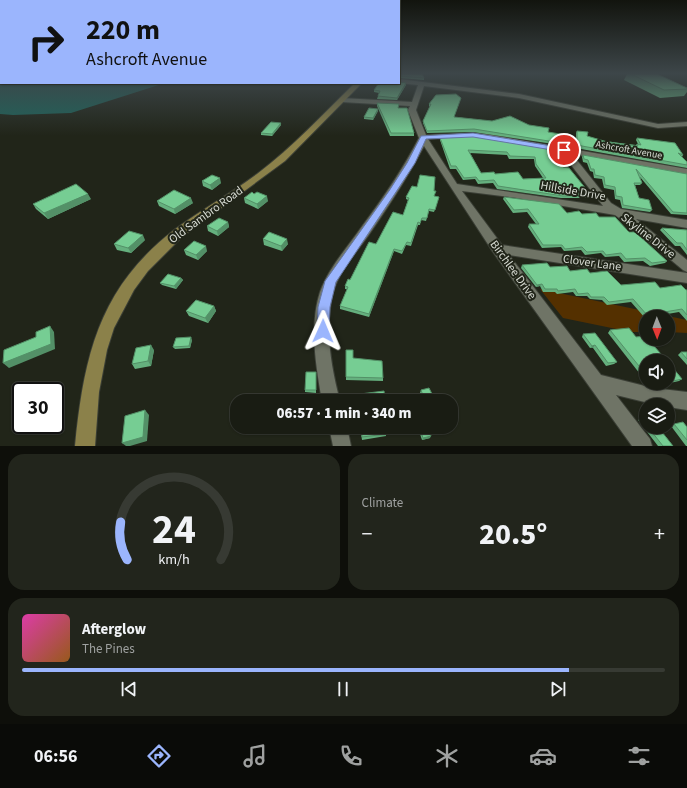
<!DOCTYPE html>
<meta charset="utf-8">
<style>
body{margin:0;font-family:"Source Sans 3",sans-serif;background:#22251c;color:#f1f3f6;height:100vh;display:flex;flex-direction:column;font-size:15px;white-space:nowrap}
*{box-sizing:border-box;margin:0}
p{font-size:13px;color:#9fa1a0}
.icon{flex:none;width:22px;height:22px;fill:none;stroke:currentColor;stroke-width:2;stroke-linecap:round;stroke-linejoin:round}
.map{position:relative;height:446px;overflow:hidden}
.drawer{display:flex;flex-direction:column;gap:8px;padding:8px;background:#0e0f0a;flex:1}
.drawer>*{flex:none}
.hud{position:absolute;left:0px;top:0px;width:400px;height:84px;box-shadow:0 1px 3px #0004,0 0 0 1px #373a33;background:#9bb5fd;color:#111;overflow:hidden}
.needle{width:26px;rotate:179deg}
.controls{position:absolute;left:639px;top:310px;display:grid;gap:8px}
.controls a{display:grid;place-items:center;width:36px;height:36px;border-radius:50%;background:#191c13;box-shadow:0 1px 3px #0004,0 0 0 1px #373a33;font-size:20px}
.speed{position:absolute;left:12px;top:382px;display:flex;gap:8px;font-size:20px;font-weight:700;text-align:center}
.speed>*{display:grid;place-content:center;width:52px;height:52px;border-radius:50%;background:#191c13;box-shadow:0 1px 3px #0004,0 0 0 1px #373a33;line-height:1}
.speed .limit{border:2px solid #111;border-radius:6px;background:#fff;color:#111}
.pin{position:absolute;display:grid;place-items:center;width:34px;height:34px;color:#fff;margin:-17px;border:2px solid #fff;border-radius:50%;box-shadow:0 1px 4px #0007}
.me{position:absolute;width:44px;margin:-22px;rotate:1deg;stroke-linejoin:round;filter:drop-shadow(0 0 3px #0008)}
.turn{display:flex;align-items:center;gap:14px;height:84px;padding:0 20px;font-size:18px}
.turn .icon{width:52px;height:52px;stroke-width:2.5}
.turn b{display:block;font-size:28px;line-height:34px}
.big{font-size:30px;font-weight:800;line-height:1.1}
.drawer .card{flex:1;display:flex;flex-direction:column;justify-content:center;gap:6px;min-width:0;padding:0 14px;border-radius:16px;background:#22251c}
.drawer .dial{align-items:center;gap:0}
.dial svg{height:104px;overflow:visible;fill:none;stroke:#373a33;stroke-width:7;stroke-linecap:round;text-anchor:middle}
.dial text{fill:#f1f3f6;stroke:none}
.song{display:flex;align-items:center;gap:12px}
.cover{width:48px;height:48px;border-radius:6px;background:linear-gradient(135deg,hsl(320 70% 55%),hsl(30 70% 35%))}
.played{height:4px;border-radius:2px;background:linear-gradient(90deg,#9bb5fd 85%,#373a33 85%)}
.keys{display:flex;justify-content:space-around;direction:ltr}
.heat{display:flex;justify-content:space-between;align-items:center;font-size:22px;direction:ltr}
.drawer .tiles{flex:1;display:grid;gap:8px;grid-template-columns:1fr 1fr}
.card:last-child{grid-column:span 2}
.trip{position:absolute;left:230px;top:394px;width:228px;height:40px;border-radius:16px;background:#191c13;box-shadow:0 1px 3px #0004,0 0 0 1px #373a33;font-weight:800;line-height:40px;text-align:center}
.menu{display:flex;height:64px;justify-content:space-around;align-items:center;background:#0a0b08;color:#9fa1a0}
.menu .icon{width:28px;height:28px}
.menu .selected{color:#9bb5fd}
.menu b{font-size:18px;color:#f1f3f6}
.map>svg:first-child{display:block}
.green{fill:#543000}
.water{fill:#1e665c}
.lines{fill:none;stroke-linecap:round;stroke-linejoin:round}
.minor-casing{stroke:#3b3f36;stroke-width:2}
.major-casing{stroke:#3b3f36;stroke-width:2}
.minor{fill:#6f7466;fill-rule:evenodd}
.major{fill:#8b814a;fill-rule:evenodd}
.wall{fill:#65b07e;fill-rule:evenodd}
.shaded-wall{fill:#539067}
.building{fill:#76cd93;stroke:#539067;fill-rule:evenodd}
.route{fill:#9bb5fd;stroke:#6576a4}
.labels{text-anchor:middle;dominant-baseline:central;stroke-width:4;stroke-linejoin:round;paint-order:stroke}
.far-street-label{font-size:10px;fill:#d7dbd3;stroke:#212519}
.street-label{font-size:12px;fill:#d7dbd3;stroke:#212519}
</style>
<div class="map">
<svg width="687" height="446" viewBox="0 0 687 446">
<rect width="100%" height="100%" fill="#212519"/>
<!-- green -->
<path class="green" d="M540 289 687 320V333L668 332V317H646V332H631L563 318Z"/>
<!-- water -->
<path class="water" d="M0 74 1 83H165L71 113 13 115 0 114Z"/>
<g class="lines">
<defs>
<g id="minor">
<path d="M399 79 519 94 658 124 687 122V126L658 128 519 98 424 86 416 110 426 135 473 133 491 135 687 169V175L572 154 611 203 621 209 687 220V228L636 219 687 260V272L683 270 629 225 615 215 517 198 462 191 502 245 687 273V283L509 255 601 375 653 388 687 392V410L668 407V405L653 404 616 395 650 439 652 446H632L493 252 424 146C408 177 388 207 368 236 355 254 339 271 333 293 324 327 331 367 340 401H322C316 367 309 326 320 292 329 267 348 247 363 225 384 197 403 169 419 138L408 110 410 106 342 102 339 100 342 98 412 102 418 85 399 83ZM473 137 561 152 603 206 457 184 428 139Z"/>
<path d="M329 427H347L351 446H333Z"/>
</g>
<path id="major" d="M355 83H362L285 161 182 237 148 271 134 290 114 328 107 350 99 392 95 446H75C84 356 99 288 174 230 201 210 230 194 257 174 293 147 323 114 355 83Z"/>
</defs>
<!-- minor casing -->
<use href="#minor" class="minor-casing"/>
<!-- major casing -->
<use href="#major" class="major-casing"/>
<!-- minor -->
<use href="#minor" class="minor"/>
<!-- major -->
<use href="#major" class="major"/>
</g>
<!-- wall -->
<g class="wall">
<path d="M399 74 424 78V80L399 78Z"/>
<path d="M627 74H657L687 88V92L684 96 660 98 624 80Z"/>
<path d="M406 85 397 100 377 99 379 93 374 92V90Z"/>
<path d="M436 95 455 117 529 125 548 132 561 143 560 145 473 132 427 133 423 123V121L430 106H429V104Z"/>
<path d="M377 103 398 108 414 133V136H390L377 106Z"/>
<path d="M378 109V111L373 120 364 119V117Z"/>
<path d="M281 123V125L272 136 261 135V133Z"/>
<path d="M577 131 587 136 604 141 636 145 637 144H638L636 140 637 138 683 155 682 157 687 162V168L581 149 576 147V133Z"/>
<path d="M440 138 555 150 563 167 591 195 590 198H561L497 189 493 183 478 184 475 179 463 180 456 169H450L440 140ZM470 153 507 155 509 159H534L535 166 543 178 523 179 495 174 481 173Z"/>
<path d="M583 155 687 174V215L671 214 640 177 642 183 640 185H635L639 198 652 210 650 212 622 208 620 200 615 199 614 190 604 188 602 179 594 178 593 172 590 171 587 163 583 162 582 157Z"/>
<path d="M202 181 221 183 212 190 203 186Z"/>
<path d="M434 191 435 194 434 196 439 197 434 212 429 211 426 221 421 220 420 225H418L411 246 406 245 402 254 394 251 369 317 340 309V306L347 289H345V286L376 244 403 215 408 200 406 199V197Z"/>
<path d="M254 194 268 201 258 209 245 203 244 198Z"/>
<path d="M504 197 567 213 582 214 599 217 629 232 667 261 665 263 650 266 643 261 624 262 619 256 605 257 601 253 585 255 581 250 564 251 561 247 542 248 528 227 529 224H536L527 212 513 213 503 199Z"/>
<path d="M91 199 48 219 36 209 33 204Z"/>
<path d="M157 201 193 203 175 214 159 206Z"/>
<path d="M228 222 229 227 218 236 208 231 207 226Z"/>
<path d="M662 228 687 230V255L680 246H675L660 230Z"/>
<path d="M263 239 288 244 282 251 264 245Z"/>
<path d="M145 240 131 253 117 250 114 244Z"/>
<path d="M184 250 207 251 198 260 186 255Z"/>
<path d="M522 265 550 267 570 271 590 273 621 285 687 290V321L679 312 650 317H646L645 318 631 302 607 305 602 300 590 299 587 296H576L573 292 557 294 555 292H543L540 286 536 287 521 268Z"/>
<path d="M181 278 183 280 176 289 162 285 160 283Z"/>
<path d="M214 306 216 311 208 323 189 316 186 311Z"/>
<path d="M610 330 646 361V373L640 374 608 333Z"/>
<path d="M583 334 617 362 614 364 606 366 593 348H590L582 337Z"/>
<path d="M192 340 190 348 175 349 173 347Z"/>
<path d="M154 350 151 366 135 369 132 364Z"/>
<path d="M346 352 353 358 383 378V381L346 380Z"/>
<path d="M681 352H687V365L678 355Z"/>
<path d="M668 362 682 379 679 381 670 383 668 381Z"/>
<path d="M316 375V393L305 392V390Z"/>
<path d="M421 390 433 396 432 398 424 401 420 393Z"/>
<path d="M646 416V427H658L673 446H658L638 420 641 418Z"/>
<path d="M674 424 687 427V446H686L671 426Z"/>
<path d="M360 427H386V436L362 440Z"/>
<path d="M395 427H428L430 438 422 440 419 431 394 435Z"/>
</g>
<!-- shaded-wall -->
<g class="shaded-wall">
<path d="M406 83V85L397 100V98Z"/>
<path d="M378 109V111L373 120V118Z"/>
<path d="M281 123V125L272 136V134Z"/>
<path d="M220 178 221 183 212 190 210 185Z"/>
<path d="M88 194 91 199 48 219 44 213Z"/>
<path d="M267 196 268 201 258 209 257 204Z"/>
<path d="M191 198 193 203 175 214 174 209Z"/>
<path d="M228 222 229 227 218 236 217 231Z"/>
<path d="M143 235 145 240 131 253 128 248Z"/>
<path d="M287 239 288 244 282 251 281 246Z"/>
<path d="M206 246 207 251 198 260 196 255Z"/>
<path d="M394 249V251L369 317V314Z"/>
<path d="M181 278 183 280 176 289 174 286Z"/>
<path d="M542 284 540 286 536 287 537 285Z"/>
<path d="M214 306 216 311 208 323 205 318Z"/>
<path d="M50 326 54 332 55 349 9 368 3 363Z"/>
<path d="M191 337 192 340 190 348 189 346Z"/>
<path d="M151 345 154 350 151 366 148 361Z"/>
<path d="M595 345 593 348H590L592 346Z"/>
<path d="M433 396 432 398 424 401V398Z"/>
<path d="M145 410 149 415 147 441 130 446H126L122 443Z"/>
<path d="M431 436 430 438 422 440 423 438Z"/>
</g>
<!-- building -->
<g class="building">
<path d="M399 74H422L424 78 399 76Z"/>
<path d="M631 74H657L687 88V89L664 90Z"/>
<path d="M399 82 406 83 397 98 378 96 380 91 374 90 379 83H399Z"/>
<path d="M456 94 461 98 454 117 492 121 510 116 529 125 549 128 548 132 560 134 561 143 474 129 427 131 423 121 431 104H429L436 95Z"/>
<path d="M377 103 399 104 398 108H407L414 133H391Z"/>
<path d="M369 108 378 109 373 118 364 117Z"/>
<path d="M271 122 281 123 272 134 261 133Z"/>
<path d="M577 131 588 132 587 136 604 141 621 144 638 146 637 144 641 145 637 138 675 143 683 155 678 153 687 162V165L582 146 577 144Z"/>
<path d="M474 136 555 150 563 167 569 168 591 195 563 196 498 186 494 180 479 181 476 177 464 178 456 166H451L440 138ZM468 150 507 152 510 156 535 157 536 164 546 178 523 179 518 172 495 174 494 172 481 173Z"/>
<path d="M583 155 687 174V213L673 212 636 169 642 183H634L639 198 649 200 652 210 623 205 622 197 616 196 615 187 605 185 604 177 595 175 594 169H591L588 160 584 159Z"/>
<path d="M212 175 220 178 210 185 202 181Z"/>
<path d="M420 175 435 177 434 191H436L434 196 439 197 435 210 429 209 427 218H422L420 223 418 222 411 243 407 242 402 251 394 249 369 314 340 306 348 287 345 286 348 279 350 280 369 242 376 244 393 212 403 215 409 198 406 197 412 186 417 187Z"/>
<path d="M76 184 88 194 44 213 33 204Z"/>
<path d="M174 190 191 198 174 209 157 201Z"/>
<path d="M252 192 254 194 257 192 267 196 257 204 244 198Z"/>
<path d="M504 197 559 204 567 213 579 211 582 214 596 213 599 217H615L629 232H635L667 261 652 263 645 258 626 259 621 253 606 255 603 251 587 252 582 247 565 249 562 245H543L529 224H539L528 209 514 210Z"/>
<path d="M219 218 228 222 217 231 207 226Z"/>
<path d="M662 228 687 230V250L682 243H677Z"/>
<path d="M129 231 143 235 128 248 114 244Z"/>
<path d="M269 232 287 239 281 246 263 239Z"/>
<path d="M194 241 206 246 196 255 184 250Z"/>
<path d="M547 263 550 267 567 266 570 271 587 269 590 273 607 271 621 285 655 282 660 288 681 285 686 290H687V315L682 309 647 315 633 299 609 302 604 297H591L588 293 578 294 575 289 558 291 557 289H545L542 284 537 285 522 265Z"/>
<path d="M168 274 181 278 174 286 160 283Z"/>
<path d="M196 300 214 306 205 318 186 311Z"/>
<path d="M50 326 51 344 3 363 4 350 36 337V332Z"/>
<path d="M629 328 636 337 645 336 646 337V339H648L667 361H646V371H643L610 330Z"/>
<path d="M595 333 617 362 608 363 595 345 592 346 583 334Z"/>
<path d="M191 337 189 346 173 347 176 338Z"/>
<path d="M151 345 148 361 132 364 136 348Z"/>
<path d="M346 350H353V358L382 361 383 378 346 377Z"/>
<path d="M681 352H687V359Z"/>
<path d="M668 362 682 379 673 381 668 375Z"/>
<path d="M306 372H316V390H305Z"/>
<path d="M429 388 433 396 424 398 421 390Z"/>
<path d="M384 391 385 400 376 401H361L360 394Z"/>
<path d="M145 410 143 437 122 443 125 416Z"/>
<path d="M646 416V424L641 418Z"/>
<path d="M683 422 687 427V440L674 424Z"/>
<path d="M361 427H386L387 434 362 437Z"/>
<path d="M395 427H428L431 436 423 438 420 429 395 433Z"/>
<path d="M648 427H658L673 446H663Z"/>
</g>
<!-- sky -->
<linearGradient id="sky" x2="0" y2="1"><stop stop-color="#12140e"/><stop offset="0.54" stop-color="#3d4649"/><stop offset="1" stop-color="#3d4649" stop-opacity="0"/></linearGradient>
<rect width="687" height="136" fill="url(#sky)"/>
<!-- route -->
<path class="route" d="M473 133 564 148 567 150 564 152 473 137 426 139 415 163 396 192 336 282 330 307 329 331 328 335 323 337 319 335 317 331 318 307 325 281 389 191 407 163 421 136Z"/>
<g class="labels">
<!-- far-street labels -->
<g class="far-street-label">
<text transform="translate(629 150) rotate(10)">Ashcroft Avenue</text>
</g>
<!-- street labels -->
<g class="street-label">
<text transform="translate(573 191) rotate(10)">Hillside Drive</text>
<text transform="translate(206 215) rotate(-36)">Old Sambro Road</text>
<text transform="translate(648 236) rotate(38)">Skyline Drive</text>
<text transform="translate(592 263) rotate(8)">Clover Lane</text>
<text transform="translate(513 270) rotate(54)">Birchlee Drive</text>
</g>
</g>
</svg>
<div class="controls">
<a><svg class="needle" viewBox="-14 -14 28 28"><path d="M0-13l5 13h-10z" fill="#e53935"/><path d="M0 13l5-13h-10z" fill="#9fa1a0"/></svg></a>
<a><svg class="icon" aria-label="sound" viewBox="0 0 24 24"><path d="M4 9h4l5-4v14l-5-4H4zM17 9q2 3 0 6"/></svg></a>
<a><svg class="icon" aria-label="layers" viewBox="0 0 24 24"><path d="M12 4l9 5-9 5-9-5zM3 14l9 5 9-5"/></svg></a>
</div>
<div class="speed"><div class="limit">30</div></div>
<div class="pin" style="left:564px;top:150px;background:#d93025"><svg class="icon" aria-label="arrive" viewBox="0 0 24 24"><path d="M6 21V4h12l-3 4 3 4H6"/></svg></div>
<svg class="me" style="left:323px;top:331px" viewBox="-20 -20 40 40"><path d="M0-17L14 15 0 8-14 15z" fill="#9bb5fd" stroke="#fff" stroke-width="4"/></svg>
<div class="trip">06:57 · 1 min · 340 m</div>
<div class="hud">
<div class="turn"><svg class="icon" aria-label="right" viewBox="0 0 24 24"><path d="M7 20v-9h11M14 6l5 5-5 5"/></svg><div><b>220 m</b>Ashcroft Avenue</div></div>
</div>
</div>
<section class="drawer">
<div class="tiles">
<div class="card dial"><svg viewBox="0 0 100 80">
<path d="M14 69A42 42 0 1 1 86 69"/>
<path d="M14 69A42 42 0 0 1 9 40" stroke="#9bb5fd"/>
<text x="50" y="56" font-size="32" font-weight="700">24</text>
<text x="50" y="72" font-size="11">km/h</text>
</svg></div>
<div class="card"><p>Climate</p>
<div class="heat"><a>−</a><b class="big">20.5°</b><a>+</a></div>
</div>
<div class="card">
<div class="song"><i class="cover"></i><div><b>Afterglow</b><p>The Pines</p></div></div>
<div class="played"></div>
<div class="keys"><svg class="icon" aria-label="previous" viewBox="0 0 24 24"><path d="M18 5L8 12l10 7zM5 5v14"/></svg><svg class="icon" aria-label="pause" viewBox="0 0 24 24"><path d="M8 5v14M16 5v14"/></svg><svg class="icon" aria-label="next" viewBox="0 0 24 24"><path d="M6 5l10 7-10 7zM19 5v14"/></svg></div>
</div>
</div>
</section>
<nav class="menu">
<b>06:56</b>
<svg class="icon selected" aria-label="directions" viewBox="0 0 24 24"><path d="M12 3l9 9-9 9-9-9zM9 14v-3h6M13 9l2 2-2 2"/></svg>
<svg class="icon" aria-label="music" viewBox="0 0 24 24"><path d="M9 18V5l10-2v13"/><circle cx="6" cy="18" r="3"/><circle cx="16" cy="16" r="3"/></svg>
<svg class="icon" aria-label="phone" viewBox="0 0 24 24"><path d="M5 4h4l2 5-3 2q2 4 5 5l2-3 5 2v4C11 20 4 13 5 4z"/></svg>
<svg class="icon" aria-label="climate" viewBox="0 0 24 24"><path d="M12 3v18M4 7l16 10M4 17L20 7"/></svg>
<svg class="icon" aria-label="car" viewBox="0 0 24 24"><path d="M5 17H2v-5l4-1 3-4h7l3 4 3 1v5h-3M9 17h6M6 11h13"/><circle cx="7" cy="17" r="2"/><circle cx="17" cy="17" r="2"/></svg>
<svg class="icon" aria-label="filters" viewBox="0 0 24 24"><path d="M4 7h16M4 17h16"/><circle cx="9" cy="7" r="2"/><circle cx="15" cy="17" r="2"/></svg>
</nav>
